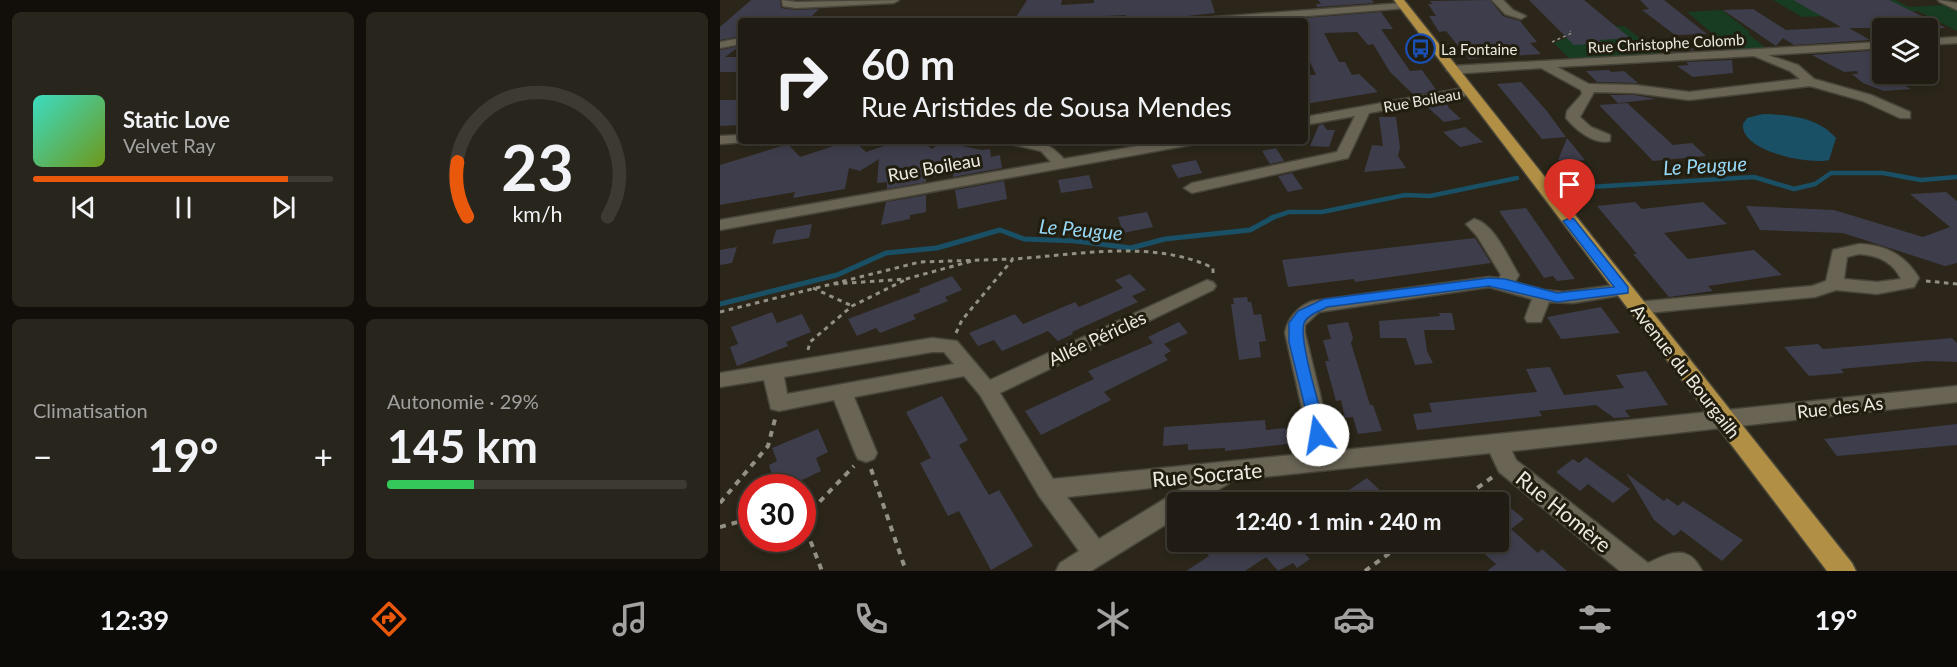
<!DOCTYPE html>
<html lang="fr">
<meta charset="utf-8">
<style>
body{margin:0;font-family:Lato,sans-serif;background:#28251c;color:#f1f3f6;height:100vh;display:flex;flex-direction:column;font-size:22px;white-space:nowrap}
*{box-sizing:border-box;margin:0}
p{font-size:20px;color:#a2a1a0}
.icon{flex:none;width:33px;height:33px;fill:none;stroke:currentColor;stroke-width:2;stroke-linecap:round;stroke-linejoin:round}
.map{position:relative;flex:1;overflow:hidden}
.side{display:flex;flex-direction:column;gap:12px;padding:12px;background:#120f0a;width:720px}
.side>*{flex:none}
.banner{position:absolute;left:18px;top:18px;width:570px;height:126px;border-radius:6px;box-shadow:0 3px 9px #0003,0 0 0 2px #3d3a33;background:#201c13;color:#f1f3f6;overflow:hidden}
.tools{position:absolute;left:1152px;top:18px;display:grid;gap:12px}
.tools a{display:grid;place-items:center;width:66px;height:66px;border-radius:6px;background:#201c13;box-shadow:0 3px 9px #0003,0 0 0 2px #3d3a33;font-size:30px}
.speed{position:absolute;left:18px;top:474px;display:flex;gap:12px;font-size:30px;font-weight:700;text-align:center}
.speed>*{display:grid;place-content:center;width:78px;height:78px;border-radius:50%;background:#201c13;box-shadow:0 3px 9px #0003,0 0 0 2px #3d3a33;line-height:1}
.speed .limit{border:9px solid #d22;background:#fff;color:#111}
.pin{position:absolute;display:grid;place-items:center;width:51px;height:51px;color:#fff;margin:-62px -26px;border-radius:50% 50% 50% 0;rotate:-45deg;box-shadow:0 0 6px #0007}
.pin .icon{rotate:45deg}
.me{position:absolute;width:66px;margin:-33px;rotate:347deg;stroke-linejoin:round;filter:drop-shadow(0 0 4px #0008)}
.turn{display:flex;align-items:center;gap:21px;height:126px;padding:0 24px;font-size:27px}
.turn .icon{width:78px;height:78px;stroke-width:2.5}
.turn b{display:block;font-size:42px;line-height:51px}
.big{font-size:45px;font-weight:700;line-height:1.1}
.side .widget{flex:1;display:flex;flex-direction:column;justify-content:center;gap:9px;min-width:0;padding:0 21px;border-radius:9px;background:#28251c}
.side .dial{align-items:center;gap:0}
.dial svg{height:156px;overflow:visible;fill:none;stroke:#3d3a33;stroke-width:7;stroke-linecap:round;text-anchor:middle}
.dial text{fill:#f1f3f6;stroke:none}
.song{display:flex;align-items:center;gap:18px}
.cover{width:72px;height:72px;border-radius:9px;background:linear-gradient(135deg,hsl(170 70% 55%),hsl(80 70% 35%))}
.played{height:6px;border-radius:3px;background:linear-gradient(90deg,#ea580c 85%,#3d3a33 85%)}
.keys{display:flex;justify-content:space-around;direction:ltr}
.heat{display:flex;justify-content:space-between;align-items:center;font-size:33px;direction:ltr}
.charge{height:9px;border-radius:4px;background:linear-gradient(90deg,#34c759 29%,#3d3a33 0)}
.side .tiles{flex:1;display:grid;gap:12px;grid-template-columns:repeat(2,1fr)}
.trip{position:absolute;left:447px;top:492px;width:342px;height:60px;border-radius:6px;background:#201c13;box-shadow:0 3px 9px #0003,0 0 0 2px #3d3a33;font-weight:700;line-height:60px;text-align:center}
.tab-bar{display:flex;height:96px;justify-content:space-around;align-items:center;background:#0d0b08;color:#a2a1a0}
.tab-bar .icon{width:42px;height:42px}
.tab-bar .on{color:#ea580c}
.tab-bar b{font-size:27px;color:#f1f3f6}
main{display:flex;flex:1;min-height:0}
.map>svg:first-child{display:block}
.green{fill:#173c21}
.water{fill:#195066}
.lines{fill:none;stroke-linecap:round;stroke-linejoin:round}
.stream-far1{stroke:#195066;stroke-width:4.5}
.stream{stroke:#195066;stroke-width:5}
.building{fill:#3e3d4b}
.minor-casing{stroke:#474439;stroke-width:3}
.major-casing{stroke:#474439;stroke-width:3}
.path-far2{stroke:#939085;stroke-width:1.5;stroke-dasharray:3 3;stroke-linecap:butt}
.path-far1{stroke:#939085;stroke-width:3;stroke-dasharray:4.5 4.5;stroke-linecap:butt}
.path{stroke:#939085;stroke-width:4;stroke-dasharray:6 6;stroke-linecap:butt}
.minor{fill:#696454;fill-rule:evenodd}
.major{fill:#b18f44;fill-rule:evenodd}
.route{fill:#1a73e8;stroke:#114b97;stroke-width:1.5}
.labels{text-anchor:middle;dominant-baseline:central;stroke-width:6;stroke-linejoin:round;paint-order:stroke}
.far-street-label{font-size:15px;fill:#edeae1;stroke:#211d0f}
.far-poi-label{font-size:15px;fill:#edeae1;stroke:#211d0f;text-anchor:start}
.street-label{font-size:18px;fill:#edeae1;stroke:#211d0f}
.water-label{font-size:20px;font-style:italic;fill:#97d8f6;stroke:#211d0f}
.near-street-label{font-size:21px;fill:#edeae1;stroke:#211d0f}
</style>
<main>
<section class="side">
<div class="tiles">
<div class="widget">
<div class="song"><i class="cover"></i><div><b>Static Love</b><p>Velvet Ray</p></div></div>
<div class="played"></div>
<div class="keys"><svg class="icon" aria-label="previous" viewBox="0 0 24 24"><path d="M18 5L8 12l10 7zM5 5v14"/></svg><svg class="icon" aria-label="pause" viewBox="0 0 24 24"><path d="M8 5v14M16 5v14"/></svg><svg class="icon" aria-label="next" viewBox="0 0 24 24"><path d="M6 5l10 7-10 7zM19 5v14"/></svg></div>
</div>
<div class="widget dial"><svg viewBox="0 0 100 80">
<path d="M14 69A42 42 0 1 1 86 69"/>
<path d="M14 69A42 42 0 0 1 9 41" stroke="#ea580c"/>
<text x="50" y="56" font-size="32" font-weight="700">23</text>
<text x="50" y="72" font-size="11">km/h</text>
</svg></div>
<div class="widget"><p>Climatisation</p>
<div class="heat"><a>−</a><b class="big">19°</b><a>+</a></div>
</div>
<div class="widget"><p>Autonomie · 29%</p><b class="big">145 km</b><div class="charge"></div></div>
</div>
</section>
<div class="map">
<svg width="1237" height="571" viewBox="0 0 1237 571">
<rect width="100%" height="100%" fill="#2b2619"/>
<!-- green -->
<g class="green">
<path d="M1053 0H1105L1132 15 1082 17Z"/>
<path d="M1141 0H1175L1189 7 1223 5 1237 11V31L1198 11 1166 13Z"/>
<path d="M1002 10 1031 33H1027L1046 48 1013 51 967 12Z"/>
<path d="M904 26 942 55 852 61 834 43 870 28Z"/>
</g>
<!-- water -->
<path class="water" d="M1043 114C1070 115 1097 117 1116 138L1109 160C1088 165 1020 151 1023 124L1027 118Z"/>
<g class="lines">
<!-- stream-far1 -->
<g class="stream-far1">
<path d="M837 179 870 187 1034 177 1074 189 1095 184 1111 173H1163L1201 180 1237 177"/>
<path d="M551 218 569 212H602L685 195 710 196 797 178"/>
</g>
<!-- stream -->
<path class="stream" d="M0 304 117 275 166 253 217 248 280 230 304 239 356 241 411 248 445 239 530 230 554 217"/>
</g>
<!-- building -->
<g class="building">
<path d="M31 0H60L61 8 76 10 99 9 87 21H70L72 18 21 21V36L0 40V27Z"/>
<path d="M307 0H342L341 5 374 3V0H491L495 13 421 21H406V15L294 20Z"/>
<path d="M598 0H652L654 3 597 7 596 4H601Z"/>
<path d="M770 0 783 16 800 21 817 42 810 43 821 54 749 59 726 31 719 32 709 16H716L708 4H712L710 1Z"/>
<path d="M809 0H864L910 38 879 40 883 43 854 45Z"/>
<path d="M920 0H944L987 34 955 35 922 10 929 9Z"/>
<path d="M1073 0H1169L1226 28H1129L1150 40 1074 45 1063 38 1056 46 1003 10 1033 9 1066 30 1121 27Z"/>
<path d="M661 12 673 29H661L690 71 702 70 717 91 694 95 670 72 653 44 648 45 637 32 604 33 619 62H625L632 75 639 74 658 92 585 104 587 90 585 75H596L585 51V18Z"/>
<path d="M957 38 975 50 951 52 935 40Z"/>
<path d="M20 46 5 57H21V72H0V50Z"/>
<path d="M1162 50V74L1191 89 1164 91 1143 83 1132 74H1138L1137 71 1124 72 1092 55Z"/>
<path d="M1012 60 1013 73 973 77 957 66 969 65 966 62Z"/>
<path d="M889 70 891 72 904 71 918 83 877 82 866 71Z"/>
<path d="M801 82 826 110 846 137 822 139 777 84Z"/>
<path d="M890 95H915L936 99 898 103Z"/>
<path d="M0 100H21V125L0 126Z"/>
<path d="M725 101 729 108 741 119 724 122 705 105Z"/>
<path d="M907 103 953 145 972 143 986 156 933 161 879 105Z"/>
<path d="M659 117H676L680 147 678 156 686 168 644 172 652 145 663 146Z"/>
<path d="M603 124 607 130H615L609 147 590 146 599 125Z"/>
<path d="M745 127 763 142 740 147 723 132Z"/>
<path d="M847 138 865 160 849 162 838 160Z"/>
<path d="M129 141H134L146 152 179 141H202L212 149 222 142 262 150 270 149 271 157 280 155 282 168 233 177V173L206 178V182L167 189V182L157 183 159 159 140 171 129 168 125 189 73 198 75 192 0 205V165L68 144 80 157Z"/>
<path d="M556 148 564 161 550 164 542 151Z"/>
<path d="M476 160 482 173 458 178 451 165Z"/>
<path d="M572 173 583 189 568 192 558 176Z"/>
<path d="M369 175 373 188 341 193 338 180Z"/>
<path d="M284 181 287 199 238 209 235 190Z"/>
<path d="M1226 192 1237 201V263L1225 266 1123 233 1040 230 1026 206 1114 210 1203 237 1230 227 1190 194Z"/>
<path d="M206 195V212L190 215V219L161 225 166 202Z"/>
<path d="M915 202 922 209 983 202 1007 224 944 233 968 259 1034 250 1062 275 988 286 993 291 949 297 913 254H917L877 206Z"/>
<path d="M806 208 829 241 855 279 837 281 833 276 824 278 779 211Z"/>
<path d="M427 212 433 227 403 233 398 217Z"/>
<path d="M92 224 89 238 52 244 56 230Z"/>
<path d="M755 238 771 263 635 282 634 279 568 287 562 260Z"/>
<path d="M17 247 12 263 0 265V250Z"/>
<path d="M410 274 426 290 412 296 418 302 352 332 353 334 338 341 328 331 282 351 274 340 258 346 249 333 295 314 303 324 355 302 359 307 403 288 395 280Z"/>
<path d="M232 276 242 290 225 297 228 301 193 315 196 319 160 333 156 328 137 336 128 319 200 292 199 289Z"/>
<path d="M527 297 528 302H531L534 315 541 314 546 341 539 342 541 357 519 360 511 304H514L513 298Z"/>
<path d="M881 307 900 333 841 339 827 317Z"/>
<path d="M52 312 57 323 82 314 91 332 66 342 68 346 17 366 10 347 18 344 11 327Z"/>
<path d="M719 313H732L735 330H704L707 351 713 363 695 365 686 338H660L659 321 720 316Z"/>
<path d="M459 322 468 333 444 344 451 351 444 355 448 360 384 392 391 400 321 435 305 411 374 379 368 371 433 343 428 337Z"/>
<path d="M628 322 633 338 631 343 650 405H653L662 431 638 434 633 417 625 418 621 400 616 401 605 361H609L603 340 611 339 607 325Z"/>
<path d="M1232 338 1237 343V362L1207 361 1121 369 1124 373 1089 376 1064 347 1098 344 1103 349Z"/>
<path d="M830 367 844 395 904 388 896 375 926 371 948 405 905 410 910 417 894 418 876 405 819 411 822 416 697 430 693 414 712 412 709 403 817 392 806 369Z"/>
<path d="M222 396 248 440 239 445 269 495 279 490 313 546 271 570 239 511 228 516 200 463 211 458 186 412Z"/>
<path d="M545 420 546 430 566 428 567 444 505 451V448L468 450V444L443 446 444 427Z"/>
<path d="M1237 424V445L1117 456 1104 439Z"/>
<path d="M98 429 108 452 96 458 101 471 65 488H56L49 465 57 461 52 448Z"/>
<path d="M866 457 910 489 893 503 868 484 860 491 836 472 853 459 859 463Z"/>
<path d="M906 473 944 501 947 498 958 506 963 501 1023 540 1002 561 961 530 954 536 934 520Z"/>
<path d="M647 478 665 495 654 502H611Z"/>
<path d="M787 505 804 519 791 529 818 553 822 549 847 571H767L776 564 751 542H778V512Z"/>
<path d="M478 542H533L536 546 544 542H597L583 552 590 559 577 568 573 563 558 571 546 557 525 571H466L489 556Z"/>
</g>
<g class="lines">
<defs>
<g id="minor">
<path d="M62 0 76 2 179 0 174 3 76 8 63 6Z"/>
<path d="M772 0H783L793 10 806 16 801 19 785 14Z"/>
<path d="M1218 0 1237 3V10L1220 2Z"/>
<path d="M683 3 688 6 687 8 525 21H478L483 18Z"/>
<path d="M1237 37V43L1208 45V39Z"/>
<path d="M21 38V44L0 48V42Z"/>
<path d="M1162 42V48L1048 55 1078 65 1094 79 1151 95 1190 112V118H1180L1143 101 1090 86 969 100 915 93 874 92 860 117 871 127 890 135V141C874 145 856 130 846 118L847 111 862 94 861 90 821 68 732 74 726 70 732 66ZM1034 56 1070 71 1080 79 969 92 915 85 869 84 837 67Z"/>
<path d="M749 87 755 91 753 94 649 113 628 158 472 193 464 188 472 183 617 152 635 116 585 125V117Z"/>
<path d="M21 135V141L26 142 0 144V136Z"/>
<path d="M289 141C315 141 326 139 344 159L446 141H477L470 145 0 230V220L331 162 321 151 291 144Z"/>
<path d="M754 219C775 224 788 258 799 275L795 282 824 290 843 292 903 284 912 290 909 294 853 303 829 302 821 322H807L805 318 812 299 769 287 599 312 585 325V333L614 451 1237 386V402L792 451 796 460 928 563C951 552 969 544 982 571H900L779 472 770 453 514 480 479 502H458V517L371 571H336L340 563 359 551 319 496 260 395 244 376 134 397 157 453 154 459 146 462 138 459 135 453 114 400 59 411 51 409 44 380 0 387V373L212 338 237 341 270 380 487 280 493 282 496 286 493 290 280 393 333 479 592 453 565 333C567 319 579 305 593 301L769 277 779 278 781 275 757 236 746 224ZM212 352H224L234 364 67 394 64 377ZM469 484 379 539 347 497Z"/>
<path d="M1139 244C1166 245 1185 255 1199 278L1194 287 1157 294 1116 290 1095 297 917 314 908 308 917 302 1092 286 1106 281 1113 250ZM1139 254C1157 255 1173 262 1181 279L1157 282 1124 279 1127 257Z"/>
</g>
<path id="major" d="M674 0H684L1132 563 1136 571H1107Z"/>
</defs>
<!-- minor casing -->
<use href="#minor" class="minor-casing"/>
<!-- major casing -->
<use href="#major" class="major-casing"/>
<!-- path-far2 -->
<path class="path-far2" d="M832 42 852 33 850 31"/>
<!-- path-far1 -->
<g class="path-far1">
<path d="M1206 281 1237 284"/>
<path d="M114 284 186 279 252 261"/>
<path d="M93 288 132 306"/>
<path d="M0 312 200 262 293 259"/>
<path d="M236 333 242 320 293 259C356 255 434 239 493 268V274"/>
<path d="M88 350 90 342 132 306 185 280"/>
</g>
<!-- path -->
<g class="path">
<path d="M151 469 186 571"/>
<path d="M738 502 774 476"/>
<path d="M0 503 48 446 55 419"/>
<path d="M82 519 102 571"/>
<path d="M83 519 134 466"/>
<path d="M0 527 32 518"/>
<path d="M645 571 685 542"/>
</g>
<!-- minor -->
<use href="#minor" class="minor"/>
<!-- major -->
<use href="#major" class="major"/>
</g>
<!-- route -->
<path class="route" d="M850 218 854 219 908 287V293L837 302 769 286 607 307C600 311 587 315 584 323 578 340 602 414 607 435L604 440H593L569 342V323L578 311 604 299 769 278 785 279 837 293 894 287 843 221Z"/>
<!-- icons -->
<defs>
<symbol id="bus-ring" viewBox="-11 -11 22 22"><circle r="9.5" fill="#211d0f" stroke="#1a4fb4" stroke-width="1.5"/><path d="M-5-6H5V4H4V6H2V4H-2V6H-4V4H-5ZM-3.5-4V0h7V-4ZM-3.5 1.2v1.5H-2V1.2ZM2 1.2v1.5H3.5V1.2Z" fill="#1a4fb4"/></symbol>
</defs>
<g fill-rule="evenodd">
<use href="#bus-ring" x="684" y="32" width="33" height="33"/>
</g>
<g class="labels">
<!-- far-street labels -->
<g class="far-street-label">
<text transform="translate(946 43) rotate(-3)">Rue Christophe Colomb</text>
<text transform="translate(702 100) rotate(-10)">Rue Boileau</text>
</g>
<!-- far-poi labels -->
<g class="far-poi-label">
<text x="721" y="49">La Fontaine</text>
</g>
<!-- street labels -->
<g class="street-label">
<text transform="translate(214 167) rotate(-10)">Rue Boileau</text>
<text transform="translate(377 338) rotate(-25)">Allée Périclès</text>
<text transform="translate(966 371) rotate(52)">Avenue du Bourgailh</text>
<text transform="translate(1120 407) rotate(-6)">Rue des As</text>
</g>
<!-- water labels -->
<g class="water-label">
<text transform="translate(985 165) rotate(-3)">Le Peugue</text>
<text transform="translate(361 229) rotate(5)">Le Peugue</text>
</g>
<!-- near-street labels -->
<g class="near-street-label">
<text transform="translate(487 474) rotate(-5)">Rue Socrate</text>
<text transform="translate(844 511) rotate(39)">Rue Homère</text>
</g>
</g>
</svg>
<div class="tools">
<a><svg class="icon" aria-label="layers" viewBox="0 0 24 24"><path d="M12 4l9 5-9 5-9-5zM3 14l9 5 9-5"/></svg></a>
</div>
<div class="speed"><div class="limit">30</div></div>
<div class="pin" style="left:850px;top:221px;background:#d93025"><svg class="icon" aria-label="arrive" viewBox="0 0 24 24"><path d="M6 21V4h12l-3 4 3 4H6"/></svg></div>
<svg class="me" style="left:598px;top:435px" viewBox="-20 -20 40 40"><circle r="19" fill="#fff"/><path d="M0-13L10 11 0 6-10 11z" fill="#1a73e8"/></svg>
<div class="trip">12:40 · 1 min · 240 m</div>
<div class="banner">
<div class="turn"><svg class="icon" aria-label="right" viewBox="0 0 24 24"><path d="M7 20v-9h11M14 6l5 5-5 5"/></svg><div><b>60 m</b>Rue Aristides de Sousa Mendes</div></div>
</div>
</div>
</main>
<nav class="tab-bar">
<b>12:39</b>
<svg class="icon on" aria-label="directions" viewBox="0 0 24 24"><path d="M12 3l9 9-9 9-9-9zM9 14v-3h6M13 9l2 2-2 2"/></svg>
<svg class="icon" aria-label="music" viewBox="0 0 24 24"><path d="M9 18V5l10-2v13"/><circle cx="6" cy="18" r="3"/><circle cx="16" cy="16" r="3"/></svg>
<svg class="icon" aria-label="phone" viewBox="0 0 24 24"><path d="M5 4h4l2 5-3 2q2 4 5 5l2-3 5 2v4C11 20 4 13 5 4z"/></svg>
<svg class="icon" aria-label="climate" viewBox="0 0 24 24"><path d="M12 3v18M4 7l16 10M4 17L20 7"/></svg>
<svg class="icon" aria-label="car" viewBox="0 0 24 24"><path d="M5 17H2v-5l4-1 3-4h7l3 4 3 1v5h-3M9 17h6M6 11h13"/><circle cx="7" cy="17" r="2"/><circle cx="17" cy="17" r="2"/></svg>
<svg class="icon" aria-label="filters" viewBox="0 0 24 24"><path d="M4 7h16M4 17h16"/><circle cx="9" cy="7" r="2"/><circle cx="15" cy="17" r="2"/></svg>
<b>19°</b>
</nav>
